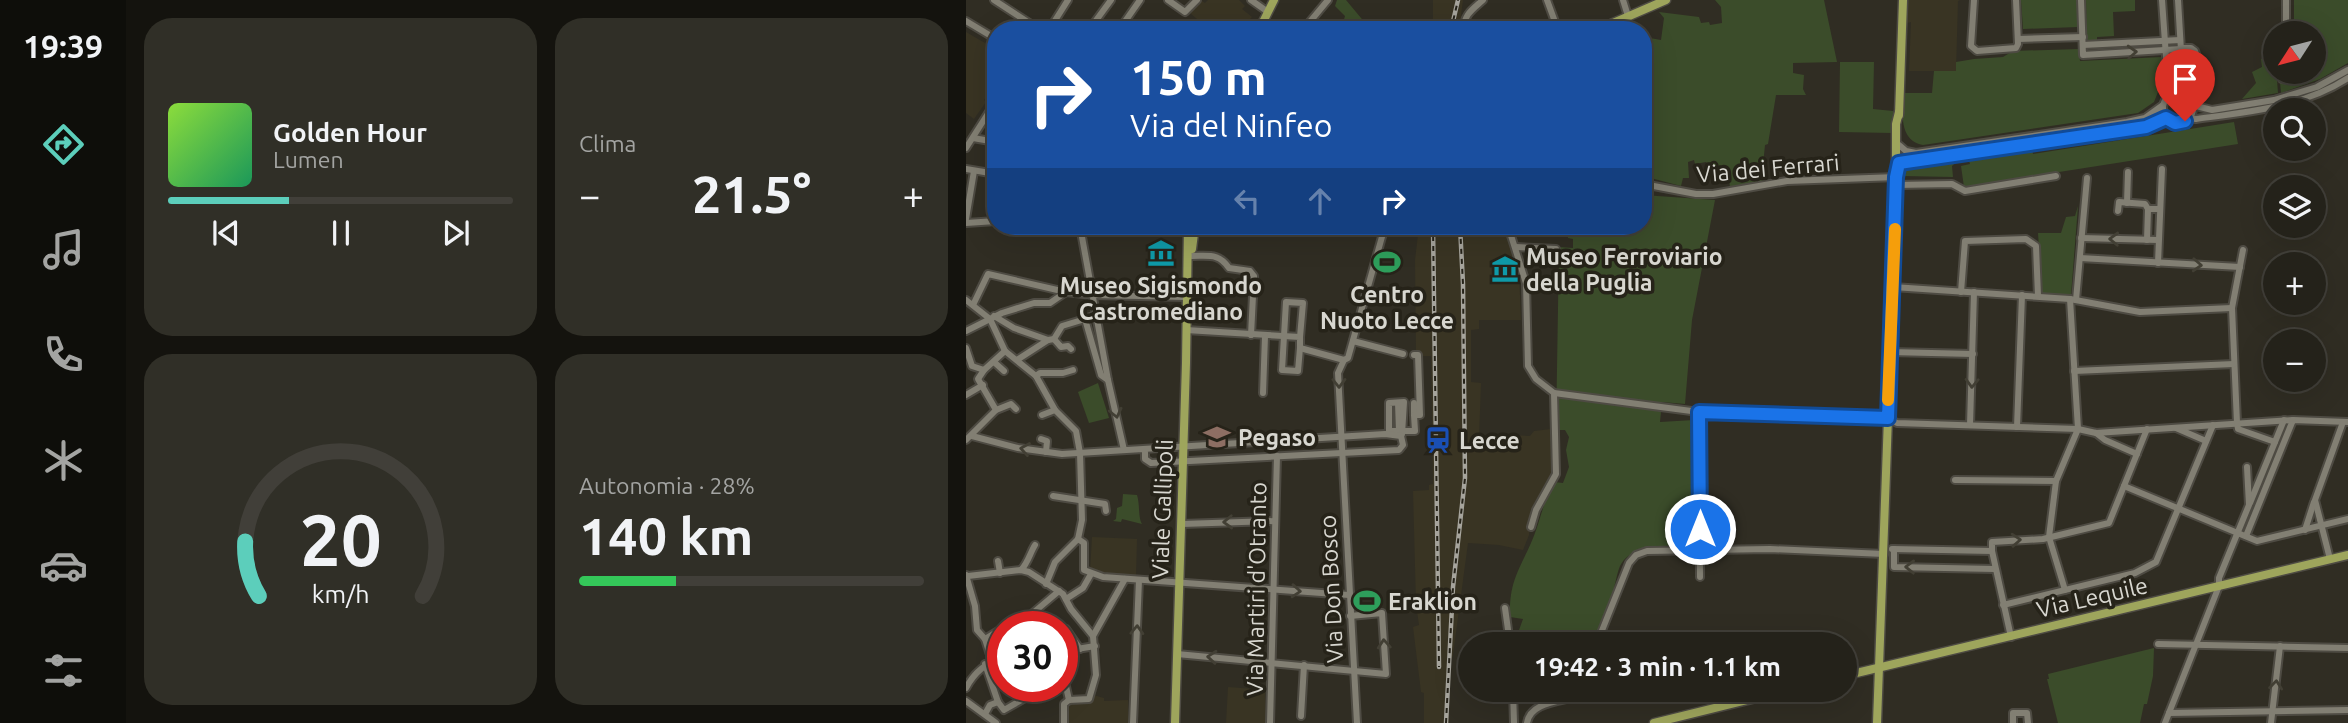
<!DOCTYPE html>
<html lang="it">
<meta charset="utf-8">
<style>
body{margin:0;font-family:Ubuntu,sans-serif;background:#302f27;color:#f1f3f6;height:100vh;display:flex;flex-direction:column;font-size:26px;white-space:nowrap}
*{box-sizing:border-box;margin:0}
p{font-size:23px;color:#a3a4a2}
.icon{flex:none;width:38px;height:38px;fill:none;stroke:currentColor;stroke-width:2;stroke-linecap:round;stroke-linejoin:round}
.map{position:relative;flex:1;overflow:hidden}
.side{display:flex;flex-direction:column;gap:18px;padding:18px;background:#14130e;width:840px}
.side>*{flex:none}
.top-card{position:absolute;left:21px;top:21px;width:665px;height:214px;border-radius:28px;box-shadow:0 7px 28px #0002,0 0 0 2px #413f39;background:#1a4fa0;color:#fff;overflow:hidden}
.needle{width:46px;rotate:234deg}
.tools{position:absolute;left:1297px;top:21px;display:grid;gap:14px}
.tools a{display:grid;place-items:center;width:63px;height:63px;border-radius:50%;background:#24221a;box-shadow:0 7px 28px #0002,0 0 0 2px #413f39;font-size:35px}
.speed{position:absolute;left:21px;top:611px;display:flex;gap:14px;font-size:35px;font-weight:700;text-align:center}
.speed>*{display:grid;place-content:center;width:91px;height:91px;border-radius:50%;background:#24221a;box-shadow:0 7px 28px #0002,0 0 0 2px #413f39;line-height:1}
.speed .limit{border:10px solid #d22;background:#fff;color:#111}
.pin{position:absolute;display:grid;place-items:center;width:60px;height:60px;color:#fff;margin:-72px -30px;border-radius:50% 50% 50% 0;rotate:-45deg;box-shadow:0 0 7px #0007}
.pin .icon{rotate:45deg}
.me{position:absolute;width:77px;margin:-38px;rotate:0deg;stroke-linejoin:round;filter:drop-shadow(0 0 5px #0008)}
.turn{display:flex;align-items:center;gap:24px;height:147px;padding:0 28px;font-size:32px}
.turn .icon{width:91px;height:91px;stroke-width:2.5}
.turn b{display:block;font-size:49px;line-height:60px}
.lanes{display:flex;align-items:center;height:66px;padding:0 28px;background:#0003;justify-content:center;gap:35px;direction:ltr}
.lanes .off{opacity:.35}
.big{font-size:52px;font-weight:700;line-height:1.1}
.side .tile{flex:1;display:flex;flex-direction:column;justify-content:center;gap:10px;min-width:0;padding:0 24px;border-radius:28px;background:#302f27}
.side .dial{align-items:center;gap:0}
.dial svg{height:182px;overflow:visible;fill:none;stroke:#413f39;stroke-width:7;stroke-linecap:round;text-anchor:middle}
.dial text{fill:#f1f3f6;stroke:none}
.song{display:flex;align-items:center;gap:21px}
.cover{width:84px;height:84px;border-radius:10px;background:linear-gradient(135deg,hsl(90 70% 55%),hsl(150 70% 35%))}
.played{height:7px;border-radius:4px;background:linear-gradient(90deg,#5ccebb 35%,#413f39 35%)}
.keys{display:flex;justify-content:space-around;direction:ltr}
.heat{display:flex;justify-content:space-between;align-items:center;font-size:38px;direction:ltr}
.charge{height:10px;border-radius:5px;background:linear-gradient(90deg,#34c759 28%,#413f39 0)}
.side .tiles{flex:1;display:grid;gap:18px;grid-template-columns:repeat(2,1fr)}
.trip{position:absolute;left:492px;top:632px;width:399px;height:70px;border-radius:35px;background:#24221a;box-shadow:0 7px 28px #0002,0 0 0 2px #413f39;font-weight:700;line-height:70px;text-align:center}
main{display:flex;flex:1;min-height:0}
.tab-bar{display:flex;flex-direction:column;width:126px;justify-content:space-around;align-items:center;background:#0e0e0a;color:#a3a4a2}
.tab-bar .icon{width:49px;height:49px}
.tab-bar .on{color:#5ccebb}
.tab-bar b{font-size:32px;color:#f1f3f6}
.map>svg:first-child{display:block}
.built{fill:#393423}
.green{fill:#3b4c2a}
.lines{fill:none;stroke-linecap:round;stroke-linejoin:round}
.minor-casing{stroke:#4e4b43;stroke-width:10}
.major-casing{stroke:#4e4b43;stroke-width:11}
.minor{stroke:#827f73;stroke-width:6}
.major{stroke:#9ea55c;stroke-width:8}
.rail-casing{stroke:#a6a49c;stroke-width:4.5}
.rail{stroke:#262319;stroke-width:2;stroke-dasharray:5;stroke-linecap:butt}
.oneway{stroke:#423f34}
.route-casing{stroke:#114b97;stroke-width:18}
.route{stroke:#1a73e8;stroke-width:12}
.slow{stroke:#f59e0b;stroke-width:12}
.labels{text-anchor:middle;dominant-baseline:central;stroke-width:7;stroke-linejoin:round;paint-order:stroke}
.street-label{font-size:23px;fill:#d8d7d0;stroke:#262319}
.poi-label{font-size:23px;font-weight:bold;fill:#d8d7d0;stroke:#262319;text-anchor:start}
</style>
<main>
<nav class="tab-bar">
<b>19:39</b>
<svg class="icon on" aria-label="directions" viewBox="0 0 24 24"><path d="M12 3l9 9-9 9-9-9zM9 14v-3h6M13 9l2 2-2 2"/></svg>
<svg class="icon" aria-label="music" viewBox="0 0 24 24"><path d="M9 18V5l10-2v13"/><circle cx="6" cy="18" r="3"/><circle cx="16" cy="16" r="3"/></svg>
<svg class="icon" aria-label="phone" viewBox="0 0 24 24"><path d="M5 4h4l2 5-3 2q2 4 5 5l2-3 5 2v4C11 20 4 13 5 4z"/></svg>
<svg class="icon" aria-label="climate" viewBox="0 0 24 24"><path d="M12 3v18M4 7l16 10M4 17L20 7"/></svg>
<svg class="icon" aria-label="car" viewBox="0 0 24 24"><path d="M5 17H2v-5l4-1 3-4h7l3 4 3 1v5h-3M9 17h6M6 11h13"/><circle cx="7" cy="17" r="2"/><circle cx="17" cy="17" r="2"/></svg>
<svg class="icon" aria-label="filters" viewBox="0 0 24 24"><path d="M4 7h16M4 17h16"/><circle cx="9" cy="7" r="2"/><circle cx="15" cy="17" r="2"/></svg>
</nav>
<section class="side">
<div class="tiles">
<div class="tile">
<div class="song"><i class="cover"></i><div><b>Golden Hour</b><p>Lumen</p></div></div>
<div class="played"></div>
<div class="keys"><svg class="icon" aria-label="previous" viewBox="0 0 24 24"><path d="M18 5L8 12l10 7zM5 5v14"/></svg><svg class="icon" aria-label="pause" viewBox="0 0 24 24"><path d="M8 5v14M16 5v14"/></svg><svg class="icon" aria-label="next" viewBox="0 0 24 24"><path d="M6 5l10 7-10 7zM19 5v14"/></svg></div>
</div>
<div class="tile"><p>Clima</p>
<div class="heat"><a>−</a><b class="big">21.5°</b><a>+</a></div>
</div>
<div class="tile dial"><svg viewBox="0 0 100 80">
<path d="M14 69A42 42 0 1 1 86 69"/>
<path d="M14 69A42 42 0 0 1 8 45" stroke="#5ccebb"/>
<text x="50" y="56" font-size="32" font-weight="700">20</text>
<text x="50" y="72" font-size="11">km/h</text>
</svg></div>
<div class="tile"><p>Autonomia · 28%</p><b class="big">140 km</b><div class="charge"></div></div>
</div>
</section>
<div class="map">
<svg width="1382" height="723" viewBox="0 0 1382 723">
<rect width="100%" height="100%" fill="#302d23"/>
<!-- built -->
<g class="built">
<path d="M242 0H273L279 6 276 9 286 17 276 27 278 30H244L224 13 236 1 239 3Z"/>
<path d="M467 0H497L493 30H467Z"/>
<path d="M941 0H994L992 1 990 71H943L945 22 941 23Z"/>
<path d="M0 32 24 46 26 44 30 46V83L18 100 20 102 8 119 0 113Z"/>
<path d="M453 226H537L553 271 555 320H513V329L505 330V382L515 383 513 439 545 440 546 435 564 436 568 431 585 429 587 470 564 511 566 513 563 535 557 550 533 545 502 543 487 655 486 658 483 659V723H458V693L455 692 447 627 453 625 450 604 447 491 463 490V485L467 484 465 356H450L449 260Z"/>
<path d="M126 537 171 539 170 576 124 571Z"/>
<path d="M262 687 301 690 299 693 300 723H260Z"/>
<path d="M127 695 138 698V701L162 700V723H101V708L105 702 125 703Z"/>
</g>
<!-- green -->
<g class="green">
<path d="M371 0H380L405 30H375L379 16 369 6Z"/>
<path d="M749 0H858L871 62 827 63V73L838 75 837 89 840 95H810L802 144 799 145 796 175 798 181 764 188 762 167 744 168 740 162 729 164 728 160 722 162 723 178H717L715 186 677 176V48L683 47 684 38 695 40 698 18 693 12 733 17 735 23 743 22 744 25 756 23 755 7Z"/>
<path d="M1055 0H1111L1112 27 1057 29Z"/>
<path d="M1120 0H1169V11L1147 12 1148 36 1131 37V41H1121Z"/>
<path d="M1328 0H1382V63L1354 79 1315 93 1314 82 1327 81V72H1348V33H1328Z"/>
<path d="M1113 49 1114 61 1196 57 1198 82H1196L1188 102 1172 113 957 145C932 140 937 113 937 93H966L968 71H990V62L1008 59 1037 57 1047 51Z"/>
<path d="M1309 53 1312 93 1276 99 1290 83 1286 72 1296 67 1295 59Z"/>
<path d="M874 62H908L907 109 927 111V133L873 132Z"/>
<path d="M1268 122 1272 144 998 187 995 166 1004 164 1003 161 1066 150 1067 154Z"/>
<path d="M995 157 986 166 987 177 937 176 938 167Z"/>
<path d="M677 195 749 200 726 320 719 404 696 402 694 422 728 420 730 548C707 549 667 541 654 566 650 576 649 588 645 598 640 614 633 627 630 644H548L557 619 544 617C543 583 552 572 565 543 574 523 577 501 588 482L597 483 603 467 600 450 603 437 599 430H590L593 247 607 248V239L602 238V233H608V235H625L626 231H634V226H677Z"/>
<path d="M1112 206 1105 295 1076 293 1072 233H1095L1100 217 1109 216Z"/>
<path d="M132 383 143 418 123 423 112 392Z"/>
<path d="M157 494 171 495C174 504 172 518 176 524L156 519 155 522 147 521 150 519 151 508 156 506Z"/>
<path d="M1188 648 1187 676 1181 704H1178L1174 723H1092L1081 679H1083L1082 674Z"/>
<path d="M548 690H619L570 703 549 698Z"/>
</g>
<g class="lines">
<defs>
<g id="minor">
<path d="M28 0 74 30"/>
<path d="M202 0 219 12 231 0"/>
<path d="M285 0 302 12"/>
<path d="M581 0 592 30"/>
<path d="M657 0 662 16"/>
<path d="M1008 0 1005 46 1011 51 1050 48 1052 44 1050 0"/>
<path d="M1115 0 1117 55 1215 49"/>
<path d="M1196 0 1202 85 1201 97"/>
<path d="M1212 0 1217 84 1221 95"/>
<path d="M1320 0V33"/>
<path d="M0 21 30 39"/>
<path d="M83 30 102 0"/>
<path d="M123 30 145 0"/>
<path d="M153 30 174 0"/>
<path d="M337 30 362 0"/>
<path d="M498 30C497 15 507 9 517 0"/>
<path d="M1052 39 1117 37"/>
<path d="M1117 45 1214 40"/>
<path d="M1215 48H1225L1229 51 1237 74"/>
<path d="M1318 72 1316 79 1323 80"/>
<circle cx="1212" cy="108" r="15"/>
<path d="M1226 100 1230 106 1246 110 1308 100 1351 87 1382 70"/>
<path d="M1223 118 1230 119C1282 112 1338 107 1382 78"/>
<path d="M7 138 30 142"/>
<path d="M933 145 940 151 950 153 1161 122 1179 118 1197 105"/>
<path d="M0 148 30 101"/>
<path d="M933 163 1180 127 1200 118"/>
<path d="M0 169 30 174"/>
<path d="M677 184 730 194H747L821 181 931 177"/>
<path d="M930 185 986 184 999 191 1090 176"/>
<path d="M1161 203 1162 172"/>
<path d="M1152 211 1153 202 1179 204 1182 209H1193"/>
<path d="M0 219 8 171"/>
<path d="M0 223 30 221"/>
<path d="M114 226 142 380 158 450"/>
<path d="M542 226 560 283 562 366 570 379 588 393 733 412 922 418 931 423 1112 429 1130 433 1327 420 1382 422"/>
<path d="M543 227 620 232 623 226"/>
<path d="M1115 238 1192 240"/>
<path d="M1181 240 1182 209"/>
<path d="M550 247 590 249"/>
<path d="M1277 250 1266 308 1271 423 1272 429 1309 442"/>
<path d="M226 256C243 256 253 253 263 268L284 271 288 276 285 335"/>
<path d="M1114 258 1274 267"/>
<path d="M1192 263 1196 169"/>
<path d="M927 287 1104 299 1174 312 1266 308"/>
<path d="M995 292 999 241 1060 239 1070 246 1072 296"/>
<path d="M0 300 24 319 39 351 70 376 89 410 110 431 114 453 116 520 112 539 89 562 80 584"/>
<path d="M1110 300 1121 178"/>
<path d="M7 305 22 274 100 292 127 295 221 297"/>
<path d="M130 315 119 319 135 375 142 380"/>
<path d="M28 316 48 328 82 340"/>
<path d="M220 330 334 337V348L378 360"/>
<path d="M0 331 36 313 68 303H84L100 292"/>
<path d="M88 339 95 347 102 346 105 349"/>
<path d="M387 341 437 354"/>
<path d="M0 348 6 366 18 370"/>
<path d="M334 348 332 371 316 370 320 302 337 303 334 337"/>
<path d="M924 352 1007 354"/>
<path d="M51 360 82 340 88 339 96 326 119 319"/>
<path d="M28 362 38 371"/>
<path d="M1108 371 1268 364"/>
<path d="M70 376 74 373H97L107 370"/>
<path d="M297 393 299 336"/>
<path d="M0 395 17 385"/>
<path d="M432 403 433 431"/>
<path d="M448 403V413"/>
<path d="M30 410 12 379 18 370 39 351"/>
<path d="M733 412 734 577"/>
<path d="M76 415 89 410"/>
<path d="M1004 425 1008 292"/>
<path d="M1051 427 1056 295"/>
<path d="M1210 428 1240 441"/>
<path d="M425 431H449L448 415H454L452 355H448"/>
<path d="M423 433V403L438 402 436 434"/>
<path d="M1130 433 1139 440 1171 454"/>
<path d="M6 436 52 448 96 454 419 434 435 436 437 445 433 450 185 463 179 459V450"/>
<path d="M75 439 81 441 80 452"/>
<path d="M0 440 30 410 45 404 50 409"/>
<path d="M989 480 1090 481"/>
<path d="M1158 486 1291 541 1382 519"/>
<path d="M87 496 139 504 140 511"/>
<path d="M1284 503 1318 420"/>
<path d="M216 524 309 521"/>
<path d="M565 527 570 510 590 474 588 393"/>
<path d="M1339 530 1348 502"/>
<path d="M1280 536 1327 420"/>
<path d="M112 539 118 543V570L137 577 383 595"/>
<path d="M926 549 1026 551"/>
<path d="M928 549V567L1029 569"/>
<path d="M1364 559 1349 500 1377 422"/>
<path d="M32 561 34 573"/>
<path d="M55 570C62 563 64 553 69 545"/>
<path d="M0 575 9 606 11 630 19 639 26 661"/>
<path d="M2 576 55 570 63 572 97 594 105 609 127 636 130 675 123 699 103 700"/>
<path d="M1099 590 1083 537 1090 481 1112 429 1104 299"/>
<path d="M100 599 117 588 125 574"/>
<path d="M1037 605 1169 573 1190 562 1247 425"/>
<path d="M539 608 544 644"/>
<path d="M61 618 93 591"/>
<path d="M39 626 46 621"/>
<path d="M100 629 114 649"/>
<path d="M127 636 159 579"/>
<path d="M1045 637 1026 551V542L1077 539 1143 523 1181 429"/>
<path d="M19 639 37 628"/>
<path d="M634 644 635 633 663 563 670 555 681 551 804 549 918 554"/>
<path d="M1192 644 1382 648"/>
<path d="M211 654 420 674 416 613 384 616"/>
<path d="M100 663 99 682 103 700"/>
<path d="M19 664 32 702"/>
<path d="M96 664 103 661 105 650 129 646"/>
<path d="M0 688C9 671 20 664 37 656"/>
<path d="M547 690 548 723"/>
<path d="M0 701 30 723"/>
<path d="M1203 713 1382 710"/>
<path d="M19 714 24 705 32 702 38 710 59 698 62 696 63 686"/>
<path d="M335 716 338 665"/>
<path d="M98 723V704L103 700"/>
<path d="M167 723 173 580"/>
<path d="M304 723 311 456"/>
<path d="M391 723 372 373 378 360 382 358 419 226"/>
<path d="M561 723C565 697 609 703 626 690"/>
<path d="M1047 723V713H1061L1062 723"/>
<path d="M1199 723 1253 586V578L1283 505 1281 467"/>
<path d="M1305 723 1314 646"/>
</g>
<g id="major">
<path d="M293 30 308 0"/>
<path d="M631 30 700 0"/>
<path d="M933 115 937 0"/>
<path d="M226 249 229 226"/>
<path d="M878 676 1382 555"/>
<path d="M209 723 220 363 222 226"/>
<path d="M688 723 822 690"/>
<path d="M911 723 930 195V124L933 112"/>
</g>
</defs>
<!-- minor casing -->
<use href="#minor" class="minor-casing"/>
<!-- major casing -->
<use href="#major" class="major-casing"/>
<!-- minor -->
<use href="#minor" class="minor"/>
<!-- major -->
<use href="#major" class="major"/>
<defs>
<g id="rail">
<path d="M485 30 492 0"/>
<path d="M467 226 473 667"/>
<path d="M480 723 487 587 499 478 497 284 494 226"/>
</g>
</defs>
<!-- rail casing -->
<use href="#rail" class="rail-casing"/>
<!-- rail -->
<use href="#rail" class="rail"/>
</g>
<!-- one-way arrows -->
<defs><path id="oneway-chevron" d="M-2-3.5L2.5 0L-2 3.5" fill="none" stroke-width="1.6" stroke-linecap="round" stroke-linejoin="round" transform="scale(1.75)"/></defs>
<g class="oneway">
<use href="#oneway-chevron" transform="translate(1166 52) rotate(-3)"/>
<use href="#oneway-chevron" transform="translate(1148 239) rotate(-178)"/>
<use href="#oneway-chevron" transform="translate(1231 265) rotate(3)"/>
<use href="#oneway-chevron" transform="translate(373 383) rotate(89)"/>
<use href="#oneway-chevron" transform="translate(1006 383) rotate(92)"/>
<use href="#oneway-chevron" transform="translate(150 413) rotate(77)"/>
<use href="#oneway-chevron" transform="translate(59 449) rotate(-170)"/>
<use href="#oneway-chevron" transform="translate(262 522) rotate(178)"/>
<use href="#oneway-chevron" transform="translate(1050 540) rotate(-4)"/>
<use href="#oneway-chevron" transform="translate(944 567) rotate(-179)"/>
<use href="#oneway-chevron" transform="translate(330 591) rotate(4)"/>
<use href="#oneway-chevron" transform="translate(171 630) rotate(-88)"/>
<use href="#oneway-chevron" transform="translate(418 644) rotate(-94)"/>
<use href="#oneway-chevron" transform="translate(246 657) rotate(-175)"/>
<use href="#oneway-chevron" transform="translate(1310 685) rotate(-84)"/>
</g>
<g class="lines">
<defs>
<path id="route" d="M734 529 733 412 922 418 930 177 933 163 1180 127 1200 118 1209 123 1219 121"/>
</defs>
<!-- route casing -->
<use href="#route" class="route-casing"/>
<!-- route -->
<use href="#route" class="route"/>
<!-- slow -->
<path class="slow" d="M922 400 929 229"/>
</g>
<!-- icons -->
<defs>
<symbol id="museum-bare" viewBox="-9 -9 18 18"><path d="M0-6L6-3V-2H-6V-3ZM-5-1h2V3h-2ZM-1-1h2V3h-2ZM3-1h2V3H3ZM-6 4H6V6H-6Z" fill="#0f9aa8" stroke="#262319" stroke-width="2.5" paint-order="stroke"/></symbol>
<symbol id="stadium-bare" viewBox="-9 -9 18 18"><path d="M0-5a6.5 5 0 1 0 0 10a6.5 5 0 1 0 0-10ZM-3.5-1.8h7v3.6h-7Z" fill="#2e9e5b" stroke="#262319" stroke-width="2.5" paint-order="stroke"/></symbol>
<symbol id="university-bare" viewBox="-9 -9 18 18"><path d="M0-5L7-2L0 1L-7-2ZM-4 1L0 2.5L4 1V4Q0 6-4 4Z" fill="#8d6e63" stroke="#262319" stroke-width="2.5" paint-order="stroke"/></symbol>
<symbol id="station-bare" viewBox="-9 -9 18 18"><path d="M-3-6H3Q5-6 5-4V2Q5 4 3 4L4.5 6H3L1.5 4h-3L-3 6H-4.5L-3 4Q-5 4-5 2V-4Q-5-6-3-6ZM-3.5-4v3h7v-3ZM-3.5 1v1.5H-2V1ZM2 1v1.5H3.5V1Z" fill="#1a4fb4" stroke="#262319" stroke-width="2.5" paint-order="stroke"/></symbol>
</defs>
<g fill-rule="evenodd">
<use href="#museum-bare" x="176" y="234" width="38" height="38"/>
<use href="#stadium-bare" x="402" y="243" width="38" height="38"/>
<use href="#museum-bare" x="520" y="250" width="38" height="38"/>
<use href="#university-bare" x="232" y="418" width="38" height="38"/>
<use href="#station-bare" x="453" y="421" width="38" height="38"/>
<use href="#stadium-bare" x="382" y="582" width="38" height="38"/>
</g>
<g class="labels">
<!-- street labels -->
<g class="street-label">
<text transform="translate(802 168) rotate(-5)">Via dei Ferrari</text>
<text transform="translate(196 509) rotate(-88)">Viale Gallipoli</text>
<text transform="translate(290 589) rotate(-89)">Via Martiri d'Otranto</text>
<text transform="translate(365 589) rotate(-93)">Via Don Bosco</text>
<text transform="translate(1126 597) rotate(-13)">Via Lequile</text>
</g>
<!-- poi labels -->
<g class="poi-label">
<text x="560" y="256">Museo Ferroviario<tspan x="560" dy="26">della Puglia</tspan></text>
<text x="195" y="285" text-anchor="middle">Museo Sigismondo<tspan x="195" dy="26">Castromediano</tspan></text>
<text x="421" y="294" text-anchor="middle">Centro<tspan x="421" dy="26">Nuoto Lecce</tspan></text>
<text x="272" y="437">Pegaso</text>
<text x="493" y="440">Lecce</text>
<text x="422" y="601">Eraklion</text>
</g>
</g>
</svg>
<div class="tools">
<a><svg class="needle" viewBox="-14 -14 28 28"><path d="M0-13l5 13h-10z" fill="#e53935"/><path d="M0 13l5-13h-10z" fill="#a3a4a2"/></svg></a>
<a><svg class="icon" aria-label="search" viewBox="0 0 24 24"><circle cx="10" cy="10" r="6"/><path d="M15 15l6 6"/></svg></a>
<a><svg class="icon" aria-label="layers" viewBox="0 0 24 24"><path d="M12 4l9 5-9 5-9-5zM3 14l9 5 9-5"/></svg></a>
<a>+</a>
<a>−</a>
</div>
<div class="speed"><div class="limit">30</div></div>
<div class="pin" style="left:1219px;top:121px;background:#d93025"><svg class="icon" aria-label="arrive" viewBox="0 0 24 24"><path d="M6 21V4h12l-3 4 3 4H6"/></svg></div>
<svg class="me" style="left:734px;top:529px" viewBox="-20 -20 40 40"><circle r="17" fill="#1a73e8" stroke="#fff" stroke-width="3"/><path d="M0-11L8 9 0 5-8 9z" fill="#fff"/></svg>
<div class="trip">19:42 · 3 min · 1.1 km</div>
<div class="top-card">
<div class="turn"><svg class="icon" aria-label="right" viewBox="0 0 24 24"><path d="M7 20v-9h11M14 6l5 5-5 5"/></svg><div><b>150 m</b>Via del Ninfeo</div></div>
<div class="lanes"><svg class="icon off" aria-label="left" viewBox="0 0 24 24"><path d="M17 20v-9H6M10 6l-5 5 5 5"/></svg><svg class="icon off" aria-label="ahead" viewBox="0 0 24 24"><path d="M12 20V5M6 11l6-6 6 6"/></svg><svg class="icon" aria-label="right" viewBox="0 0 24 24"><path d="M7 20v-9h11M14 6l5 5-5 5"/></svg></div>
</div>
</div>
</main>
